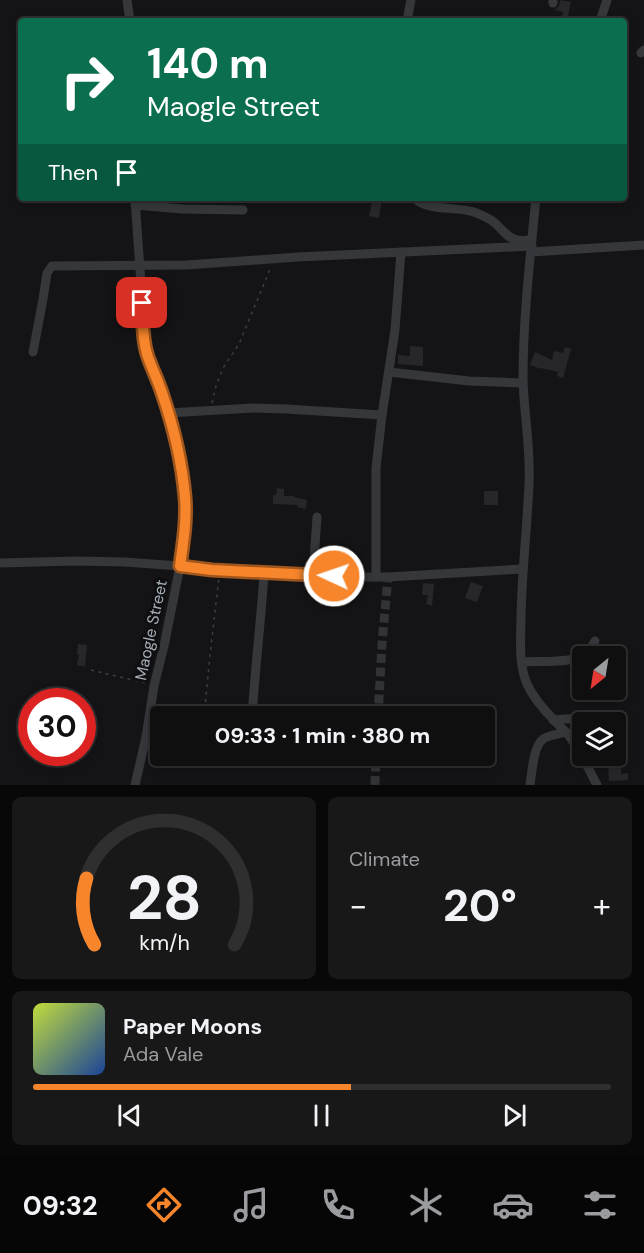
<!DOCTYPE html>
<meta charset="utf-8">
<style>
body{margin:0;font-family:"DM Sans",sans-serif;background:#181819;color:#f1f3f6;height:100vh;display:flex;flex-direction:column;font-size:22px;white-space:nowrap}
*{box-sizing:border-box;margin:0}
p{font-size:20px;color:#9b9c9f}
.icon{flex:none;width:33px;height:33px;fill:none;stroke:currentColor;stroke-width:2;stroke-linecap:round;stroke-linejoin:round}
.map{position:relative;height:785px;overflow:hidden}
.side{display:flex;flex-direction:column;gap:12px;padding:12px;background:#080809;flex:1}
.side>*{flex:none}
.guide{position:absolute;left:18px;top:18px;width:609px;height:183px;border-radius:6px;box-shadow:0 3px 9px #0003,0 0 0 2px #2f2f30;background:#0b6e4f;color:#fff;overflow:hidden}
.needle{width:39px;rotate:210deg}
.fabs{position:absolute;left:572px;top:646px;display:grid;gap:12px}
.fabs a{display:grid;place-items:center;width:54px;height:54px;border-radius:6px;background:#0f0f10;box-shadow:0 3px 9px #0003,0 0 0 2px #2f2f30;font-size:30px}
.speed{position:absolute;left:18px;top:688px;display:flex;gap:12px;font-size:30px;font-weight:700;text-align:center}
.speed>*{display:grid;place-content:center;width:78px;height:78px;border-radius:50%;background:#0f0f10;box-shadow:0 3px 9px #0003,0 0 0 2px #2f2f30;line-height:1}
.speed .limit{border:9px solid #d22;background:#fff;color:#111}
.pin{position:absolute;display:grid;place-items:center;width:51px;height:51px;color:#fff;margin:-26px;border-radius:12px;box-shadow:0 3px 9px #0006}
.me{position:absolute;width:66px;margin:-33px;rotate:273deg;stroke-linejoin:round;filter:drop-shadow(0 0 4px #0008)}
.turn{display:flex;align-items:center;gap:21px;height:126px;padding:0 30px;font-size:27px}
.turn .icon{width:78px;height:78px;stroke-width:2.5}
.turn b{display:block;font-size:42px;line-height:51px}
.then{display:flex;align-items:center;height:57px;padding:0 30px;background:#0003;gap:12px;font-size:22px}
.big{font-size:45px;font-weight:700;line-height:1.1}
.side .widget{flex:1;display:flex;flex-direction:column;justify-content:center;gap:9px;min-width:0;padding:0 21px;border-radius:9px;background:#181819}
.side .dial{align-items:center;gap:0}
.dial svg{height:156px;overflow:visible;fill:none;stroke:#2f2f30;stroke-width:7;stroke-linecap:round;text-anchor:middle}
.dial text{fill:#f1f3f6;stroke:none}
.song{display:flex;align-items:center;gap:18px}
.cover{width:72px;height:72px;border-radius:9px;background:linear-gradient(135deg,hsl(70 70% 55%),hsl(220 70% 35%))}
.played{height:6px;border-radius:3px;background:linear-gradient(90deg,#f6852b 55%,#2f2f30 55%)}
.keys{display:flex;justify-content:space-around;direction:ltr}
.heat{display:flex;justify-content:space-between;align-items:center;font-size:33px;direction:ltr}
.side .tiles{flex:1;display:grid;gap:12px;grid-template-columns:1fr 1fr}
.widget:last-child{grid-column:span 2}
.trip{position:absolute;left:150px;top:706px;width:345px;height:60px;border-radius:6px;background:#0f0f10;box-shadow:0 3px 9px #0003,0 0 0 2px #2f2f30;font-weight:700;line-height:60px;text-align:center}
.menu{display:flex;height:96px;justify-content:space-around;align-items:center;background:#060606;color:#9b9c9f}
.menu .icon{width:42px;height:42px}
.menu .on{color:#f6852b}
.menu b{font-size:27px;color:#f1f3f6}
.map>svg:first-child{display:block}
.building{fill:#27272a}
.lines{fill:none;stroke-linecap:round;stroke-linejoin:round}
.minor-tunnel{stroke:#313336;stroke-width:9;stroke-dasharray:9 4.5;stroke-linecap:butt}
.path{stroke:#3b3e42;stroke-width:1.5;stroke-dasharray:3 4.5;stroke-linecap:butt}
.minor{stroke:#35373b;stroke-width:9}
.route-casing{stroke:#a0561c;stroke-width:15}
.route{stroke:#f6852b;stroke-width:10}
.labels{text-anchor:middle;dominant-baseline:central;stroke-width:6;stroke-linejoin:round;paint-order:stroke}
.street-label{font-size:16px;fill:#a5aeb6;stroke:#0f0f11}
</style>
<div class="map">
<svg width="644" height="785" viewBox="0 0 644 785">
<rect width="100%" height="100%" fill="#141416"/>
<!-- building -->
<g class="building">
<path d="M560 0 571 2 567 21H561L563 12 555 10 559 6Z"/>
<path d="M373 198H382L379 218 369 216Z"/>
<path d="M410 346 423 347V366L398 364V355L410 356Z"/>
<path d="M565 347 571 349 563 378 557 376 558 372 541 368V369L530 365 535 352 552 360 554 351 563 353Z"/>
<path d="M277 488 284 489V496H294V497L307 500 306 509 297 507 298 505 273 504V495H276Z"/>
<rect x="484" y="491" width="14" height="14"/>
<path d="M471 582 483 586 477 602 465 598Z"/>
<path d="M423 583 434 584 432 606 426 604 428 595H422Z"/>
<path d="M78 644 87 645 85 667 77 665 79 655 77 654Z"/>
<path d="M612 759H621V774L628 773V780L609 781 608 764H611Z"/>
</g>
<g class="lines">
<!-- minor-tunnel -->
<g class="minor-tunnel">
<path d="M378 717 382 644 388 577"/>
<path d="M375 785 376 756"/>
</g>
<!-- path -->
<g class="path">
<path d="M212 403 216 386 223 368 239 344 271 267"/>
<path d="M91 670 145 683"/>
<path d="M204 717 210 655 219 577"/>
</g>
<!-- minor -->
<g class="minor">
<path d="M127 0 130 21"/>
<path d="M553 3V0"/>
<path d="M407 21 411 0"/>
<path d="M600 21 607 0"/>
<path d="M641 53 644 50"/>
<path d="M135 198 145 342 147 356 163 395 168 413 183 480 185 500 184 529 180 566 164 646 154 686 146 737 135 785"/>
<path d="M414 198C429 212 455 206 474 212 481 215 489 218 495 223 502 229 507 238 517 240 522 241 527 240 532 240"/>
<path d="M536 198C530 258 523 319 523 380 524 415 531 449 529 484 527 528 522 572 521 616 521 637 518 663 527 684 533 697 544 710 554 720 558 725 563 729 567 733 572 740 577 748 582 756"/>
<path d="M135 205 183 209 243 210"/>
<path d="M531 252 644 245"/>
<path d="M33 352 43 299 47 273 52 266 187 265 298 257 532 246"/>
<path d="M389 372 469 381 523 383"/>
<path d="M168 413 253 408 286 409 382 415"/>
<path d="M0 563 76 561 124 562 180 566 212 570 354 577H388L522 569"/>
<path d="M313 575 317 517"/>
<path d="M376 577V468L382 415 395 330 401 252"/>
<path d="M522 662C537 661 570 663 584 656 589 653 592 646 595 641"/>
<path d="M252 717C255 669 261 621 264 573"/>
<path d="M553 720 621 715"/>
<path d="M582 756 597 785"/>
<path d="M530 785C532 773 533 747 543 739 549 735 559 734 566 732"/>
</g>
</g>
<g class="lines">
<defs>
<path id="route" d="M142 303C143 320 142 338 147 354 151 367 158 380 162 393 173 425 182 463 185 497 187 520 183 544 180 566L212 570 334 576"/>
</defs>
<!-- route casing -->
<use href="#route" class="route-casing"/>
<!-- route -->
<use href="#route" class="route"/>
</g>
<g class="labels">
<!-- street labels -->
<g class="street-label">
<text transform="translate(151 630) rotate(-78)">Maogle Street</text>
</g>
</g>
</svg>
<div class="fabs">
<a><svg class="needle" viewBox="-14 -14 28 28"><path d="M0-13l5 13h-10z" fill="#e53935"/><path d="M0 13l5-13h-10z" fill="#9b9c9f"/></svg></a>
<a><svg class="icon" aria-label="layers" viewBox="0 0 24 24"><path d="M12 4l9 5-9 5-9-5zM3 14l9 5 9-5"/></svg></a>
</div>
<div class="speed"><div class="limit">30</div></div>
<div class="pin" style="left:142px;top:303px;background:#d93025"><svg class="icon" aria-label="arrive" viewBox="0 0 24 24"><path d="M6 21V4h12l-3 4 3 4H6"/></svg></div>
<svg class="me" style="left:334px;top:576px" viewBox="-20 -20 40 40"><circle r="17" fill="#f6852b" stroke="#fff" stroke-width="3"/><path d="M0-11L8 9 0 5-8 9z" fill="#fff"/></svg>
<div class="trip">09:33 · 1 min · 380 m</div>
<div class="guide">
<div class="turn"><svg class="icon" aria-label="right" viewBox="0 0 24 24"><path d="M7 20v-9h11M14 6l5 5-5 5"/></svg><div><b>140 m</b>Maogle Street</div></div>
<div class="then">Then<svg class="icon" aria-label="arrive" viewBox="0 0 24 24"><path d="M6 21V4h12l-3 4 3 4H6"/></svg></div>
</div>
</div>
<section class="side">
<div class="tiles">
<div class="widget dial"><svg viewBox="0 0 100 80">
<path d="M14 69A42 42 0 1 1 86 69"/>
<path d="M14 69A42 42 0 0 1 10 35" stroke="#f6852b"/>
<text x="50" y="56" font-size="32" font-weight="700">28</text>
<text x="50" y="72" font-size="11">km/h</text>
</svg></div>
<div class="widget"><p>Climate</p>
<div class="heat"><a>−</a><b class="big">20°</b><a>+</a></div>
</div>
<div class="widget">
<div class="song"><i class="cover"></i><div><b>Paper Moons</b><p>Ada Vale</p></div></div>
<div class="played"></div>
<div class="keys"><svg class="icon" aria-label="previous" viewBox="0 0 24 24"><path d="M18 5L8 12l10 7zM5 5v14"/></svg><svg class="icon" aria-label="pause" viewBox="0 0 24 24"><path d="M8 5v14M16 5v14"/></svg><svg class="icon" aria-label="next" viewBox="0 0 24 24"><path d="M6 5l10 7-10 7zM19 5v14"/></svg></div>
</div>
</div>
</section>
<nav class="menu">
<b>09:32</b>
<svg class="icon on" aria-label="directions" viewBox="0 0 24 24"><path d="M12 3l9 9-9 9-9-9zM9 14v-3h6M13 9l2 2-2 2"/></svg>
<svg class="icon" aria-label="music" viewBox="0 0 24 24"><path d="M9 18V5l10-2v13"/><circle cx="6" cy="18" r="3"/><circle cx="16" cy="16" r="3"/></svg>
<svg class="icon" aria-label="phone" viewBox="0 0 24 24"><path d="M5 4h4l2 5-3 2q2 4 5 5l2-3 5 2v4C11 20 4 13 5 4z"/></svg>
<svg class="icon" aria-label="climate" viewBox="0 0 24 24"><path d="M12 3v18M4 7l16 10M4 17L20 7"/></svg>
<svg class="icon" aria-label="car" viewBox="0 0 24 24"><path d="M5 17H2v-5l4-1 3-4h7l3 4 3 1v5h-3M9 17h6M6 11h13"/><circle cx="7" cy="17" r="2"/><circle cx="17" cy="17" r="2"/></svg>
<svg class="icon" aria-label="filters" viewBox="0 0 24 24"><path d="M4 7h16M4 17h16"/><circle cx="9" cy="7" r="2"/><circle cx="15" cy="17" r="2"/></svg>
</nav>
